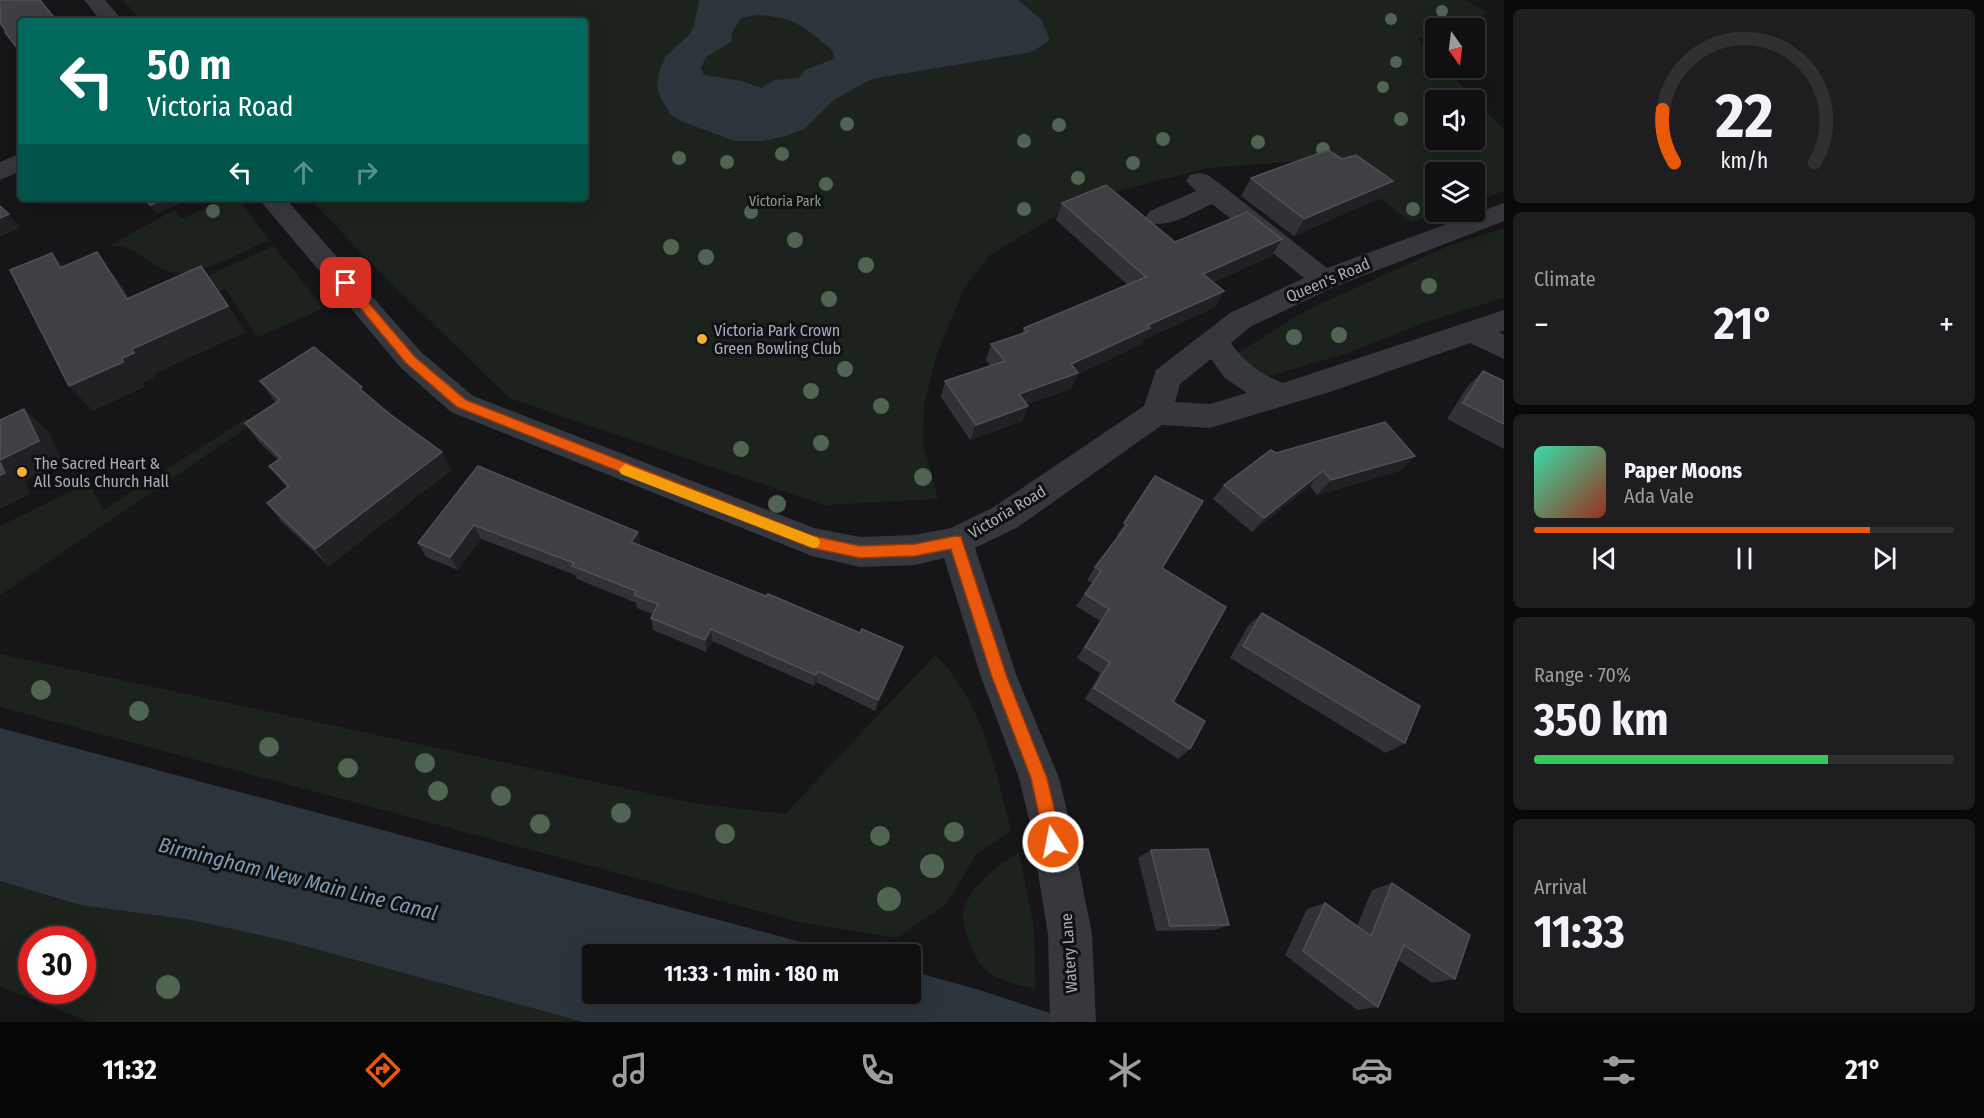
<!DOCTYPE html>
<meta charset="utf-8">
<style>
body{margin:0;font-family:"Fira Sans Condensed",sans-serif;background:#1e1e20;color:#f1f3f6;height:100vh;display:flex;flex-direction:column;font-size:22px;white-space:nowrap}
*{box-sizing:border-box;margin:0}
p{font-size:20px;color:#9c9d9f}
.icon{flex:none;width:33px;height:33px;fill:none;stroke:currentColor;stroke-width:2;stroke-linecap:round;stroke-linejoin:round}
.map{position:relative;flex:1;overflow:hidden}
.panel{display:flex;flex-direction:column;gap:9px;padding:9px;background:#09090a;width:480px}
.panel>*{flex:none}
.guide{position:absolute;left:18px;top:18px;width:570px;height:183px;border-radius:6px;box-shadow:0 6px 24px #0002,0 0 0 2px #303032;background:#00695c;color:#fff;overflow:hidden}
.needle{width:39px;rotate:166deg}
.tools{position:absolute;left:1425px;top:18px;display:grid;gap:12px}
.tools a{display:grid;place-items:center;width:60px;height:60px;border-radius:6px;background:#101012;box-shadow:0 6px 24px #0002,0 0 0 2px #303032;font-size:30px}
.speed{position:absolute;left:18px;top:926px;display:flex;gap:12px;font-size:30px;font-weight:700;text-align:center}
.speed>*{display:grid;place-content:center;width:78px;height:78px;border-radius:50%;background:#101012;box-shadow:0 6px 24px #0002,0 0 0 2px #303032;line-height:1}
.speed .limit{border:9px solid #d22;background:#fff;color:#111}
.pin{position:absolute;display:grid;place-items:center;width:51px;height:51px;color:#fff;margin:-26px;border-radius:12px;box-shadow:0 3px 9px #0006}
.me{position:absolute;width:66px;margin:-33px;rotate:349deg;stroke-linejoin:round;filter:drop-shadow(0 0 4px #0008)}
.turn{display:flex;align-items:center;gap:21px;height:126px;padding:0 30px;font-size:27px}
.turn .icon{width:78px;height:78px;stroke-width:2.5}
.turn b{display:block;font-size:42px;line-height:51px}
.lanes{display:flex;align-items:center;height:57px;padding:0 30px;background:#0003;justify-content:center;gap:30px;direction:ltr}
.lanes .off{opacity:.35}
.big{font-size:45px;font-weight:700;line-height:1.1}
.panel .card{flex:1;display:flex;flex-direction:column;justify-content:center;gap:9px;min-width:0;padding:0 21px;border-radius:9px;background:#1e1e20}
.panel .dial{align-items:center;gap:0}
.dial svg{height:156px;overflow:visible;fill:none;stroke:#303032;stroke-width:7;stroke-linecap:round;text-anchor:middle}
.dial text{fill:#f1f3f6;stroke:none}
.song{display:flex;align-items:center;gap:18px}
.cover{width:72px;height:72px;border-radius:9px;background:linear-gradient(135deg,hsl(160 70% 55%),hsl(10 70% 35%))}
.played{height:6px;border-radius:3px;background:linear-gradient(90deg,#ea580c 80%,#303032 80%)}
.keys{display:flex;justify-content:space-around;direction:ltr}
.heat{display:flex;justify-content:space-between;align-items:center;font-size:33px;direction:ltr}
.charge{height:9px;border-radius:4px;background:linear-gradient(90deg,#34c759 70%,#303032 0)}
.trip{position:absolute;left:582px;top:944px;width:339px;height:60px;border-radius:6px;background:#101012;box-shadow:0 6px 24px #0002,0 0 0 2px #303032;font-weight:700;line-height:60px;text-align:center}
.menu{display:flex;height:96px;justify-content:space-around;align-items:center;background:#060607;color:#9c9d9f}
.menu .icon{width:42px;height:42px}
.menu .selected{color:#ea580c}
.menu b{font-size:27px;color:#f1f3f6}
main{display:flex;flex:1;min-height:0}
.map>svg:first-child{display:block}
.green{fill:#1c231d;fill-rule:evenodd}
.water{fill:#2c353c;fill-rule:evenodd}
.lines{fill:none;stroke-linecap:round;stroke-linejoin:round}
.minor{fill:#37383d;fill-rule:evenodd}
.tree{fill:#506452}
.wall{fill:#323236}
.shaded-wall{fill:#212124}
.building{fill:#3f3f44;stroke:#4f5156;stroke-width:1.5}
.route{fill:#ea580c;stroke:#983908;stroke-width:1.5}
.slow{fill:#f59e0b}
.poi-dot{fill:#f2b134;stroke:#111113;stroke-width:2}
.labels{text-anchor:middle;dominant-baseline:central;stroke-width:6;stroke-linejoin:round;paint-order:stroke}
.far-park-label{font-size:14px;fill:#7fa381;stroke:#111113}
.street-label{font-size:16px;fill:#a8adb8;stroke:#111113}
.poi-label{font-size:16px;fill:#a8adb8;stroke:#111113;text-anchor:start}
.near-water-label{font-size:21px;font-style:italic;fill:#7f9bb3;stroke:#111113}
</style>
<main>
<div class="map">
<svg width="1504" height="1022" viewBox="0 0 1504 1022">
<rect width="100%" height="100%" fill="#161618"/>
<!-- green -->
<g class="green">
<path d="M123 0H1465L1488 13 1445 28H1436L1435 32 1418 39 1435 57 1436 68H1445L1504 130V191L1475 201 1474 172H1436V212H1443L1411 222 1327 159 1207 168 1080 201 990 255 964 288 937 354 924 405 923 444 938 499 824 505 509 398 374 266 309 198H585V21H142ZM1436 100H1474V140H1436Z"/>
<path d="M228 198H238L269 240C242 251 191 283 163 269 141 259 136 245 109 246L174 210 182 219Z"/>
<path d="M1504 228V298L1429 321 1348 353 1262 378 1238 353 1305 311 1448 246Z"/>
<path d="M274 246 324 308 258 337 225 289 203 300 121 315Z"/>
<path d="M247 418 252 424 0 595V526L89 483 103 510Z"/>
<path d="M0 654 693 803 785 814 935 655C983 702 994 767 1011 830L976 855 946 904 897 938 803 923 0 707Z"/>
<path d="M1019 852 1034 928 1035 989C996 979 980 976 967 935 964 926 961 912 966 903 977 880 999 865 1019 852Z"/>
<path d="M0 881 80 905 191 920 282 940 583 1022H90L0 986ZM32 939H82V990H32Z"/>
</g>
<!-- water -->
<g class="water">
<path d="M699 0H1018L1041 19 1050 40 1032 52 872 79 835 99 804 129 786 136 763 141H735L683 122 671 115 661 99 657 86 660 69 666 56 689 35 694 26ZM757 15C795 17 806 28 833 51L834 59 805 70 799 78 775 80 761 88 742 81 704 75 701 68 706 57 731 42 732 33 741 18Z"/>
<path d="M0 728 846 954H592V993H910L911 971 976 989 1078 1022H583L282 940 191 920 80 905 0 881Z"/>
</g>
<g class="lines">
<!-- minor -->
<g class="minor">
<path d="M84 0H105L123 21H101Z"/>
<path d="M21 153V171L0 180V162Z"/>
<path d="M1199 173 1208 175 1224 187 1327 268 1504 203V221L1334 287 1250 327 1231 343C1245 363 1260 374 1283 383L1504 310V331L1499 332 1504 335V359L1470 343 1330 392 1210 428 1162 425 1018 527 975 548 1017 677 1059 778 1069 819 1092 934 1096 1022H1050L1048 934 1029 819 1019 778 981 677 944 558 915 565 860 567 812 556 451 412 401 368 258 198H285L421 352 473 396 814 528 860 537 915 535 951 528 994 507 1144 406 1156 370 1230 313 1304 278 1212 204C1194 212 1170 228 1150 223L1146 217 1150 211 1196 191 1186 181 1190 175ZM1211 359 1225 378 1247 393 1210 404 1175 402 1180 384Z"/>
</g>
</g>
<!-- trees -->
<g class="tree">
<circle cx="1442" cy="11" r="6"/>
<circle cx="1391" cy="19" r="6"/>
<circle cx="1396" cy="62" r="6"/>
<circle cx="1383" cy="87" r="6"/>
<circle cx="1401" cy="119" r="7"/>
<circle cx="847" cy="124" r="7"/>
<circle cx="1059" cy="125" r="7"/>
<circle cx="1163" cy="139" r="7"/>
<circle cx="1024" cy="141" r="7"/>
<circle cx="1258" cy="142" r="7"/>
<circle cx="1323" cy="149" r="7"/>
<circle cx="782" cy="154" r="7"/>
<circle cx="679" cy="158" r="7"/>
<circle cx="727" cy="162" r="7"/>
<circle cx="1133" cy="163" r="7"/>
<circle cx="1078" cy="178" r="7"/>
<circle cx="826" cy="184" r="7"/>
<circle cx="1024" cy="209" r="7"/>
<circle cx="1413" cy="209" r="7"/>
<circle cx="213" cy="211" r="7"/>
<circle cx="751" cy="212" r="7"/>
<circle cx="795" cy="240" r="8"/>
<circle cx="671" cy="247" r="8"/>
<circle cx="706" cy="257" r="8"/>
<circle cx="866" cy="265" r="8"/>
<circle cx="1429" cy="286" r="8"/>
<circle cx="829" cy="299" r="8"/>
<circle cx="1339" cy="335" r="8"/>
<circle cx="1294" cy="337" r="8"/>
<circle cx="845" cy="369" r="8"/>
<circle cx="811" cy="391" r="8"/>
<circle cx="881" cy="406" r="8"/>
<circle cx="821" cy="443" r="8"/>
<circle cx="741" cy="449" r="8"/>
<circle cx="923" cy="477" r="9"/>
<circle cx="777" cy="504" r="9"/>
<circle cx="41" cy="690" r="10"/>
<circle cx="139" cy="711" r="10"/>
<circle cx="269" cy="747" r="10"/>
<circle cx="425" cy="763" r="10"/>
<circle cx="348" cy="768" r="10"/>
<circle cx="438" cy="791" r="10"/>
<circle cx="501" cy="796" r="10"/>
<circle cx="621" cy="813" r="10"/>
<circle cx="540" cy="824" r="10"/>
<circle cx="954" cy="832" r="10"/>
<circle cx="725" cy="834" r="10"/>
<circle cx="880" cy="836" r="10"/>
<circle cx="932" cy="866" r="12"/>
<circle cx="889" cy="899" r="12"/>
<circle cx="168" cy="987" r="12"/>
</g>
<!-- wall -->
<g class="wall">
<path d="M1251 178 1393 181 1380 198 1294 236 1241 196Z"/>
<path d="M1062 203 1175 242 1282 239 1272 256 1213 282 1224 291 1214 308 1144 339 1142 344 1078 374 1071 389 1027 404 1028 406 1022 421 970 440 941 397 945 381 990 366 986 360 991 344 1022 334 1024 328 1128 285 1056 220Z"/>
<path d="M1483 371 1504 381V449L1447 419 1467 387Z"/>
<path d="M260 381 366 394 451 470 329 566 281 521 267 503 287 488 269 466 278 460 259 442 245 423 276 403Z"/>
<path d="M1276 453 1400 471 1317 495 1310 486 1252 532 1213 499 1224 485Z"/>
<path d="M478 466 640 546 860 633 903 647 899 659 875 711 816 682 814 686 712 641 706 652 653 630 651 618 652 614 637 608 636 603 577 579 575 575 481 539 458 570 426 557 418 543Z"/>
<path d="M1155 476 1173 702 1190 749 1178 759 1085 699 1100 673 1077 658 1100 621 1076 606 1092 583 1087 580 1095 567 1118 538 1116 537Z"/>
<path d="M1262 613 1405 743 1386 753 1230 658 1248 626Z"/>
<path d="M1151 850 1229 925 1214 930 1156 931 1138 858Z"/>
<path d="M1392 883 1455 979 1432 983 1398 960 1378 1007 1357 1010 1285 955 1307 909 1325 903 1357 926 1372 890Z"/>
</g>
<!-- shaded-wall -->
<g class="shaded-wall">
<path d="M1393 181 1380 198 1294 236 1304 219Z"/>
<path d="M166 198H193L156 214 150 205Z"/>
<path d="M9 214 20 227 0 237V218Z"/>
<path d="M1282 239 1272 256 1193 290 1203 274Z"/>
<path d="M97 252 117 279 148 325 127 299Z"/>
<path d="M52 253 75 279 60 268Z"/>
<path d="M1224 291 1214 308 1144 339 1142 344 1078 374 1071 389 1013 409 1019 394 1071 364 1148 325Z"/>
<path d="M228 306 246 332 154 374 155 378 143 383 145 387 93 411 69 386 122 358 132 349Z"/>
<path d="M1028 406 1022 421 970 440 976 425Z"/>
<path d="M24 409 48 431 63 463 25 481 30 494 0 509V460Z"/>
<path d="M442 452 451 470 329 566 315 549Z"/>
<path d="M1415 456 1400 471 1317 495 1331 480Z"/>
<path d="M1323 471 1310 486 1252 532 1264 518Z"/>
<path d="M474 525 481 539 458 570 450 557Z"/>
<path d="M638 532 641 546 631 542Z"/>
<path d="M711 629 712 641 706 652 705 640Z"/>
<path d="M903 647 899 659 875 711 878 700Z"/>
<path d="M818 671 816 682 814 686 816 675Z"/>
</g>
<!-- building -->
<g class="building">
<path d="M0 0H40L57 21H21V53L5 32 6 31 0 23V20L1 19 0 17Z"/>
<path d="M1328 150 1342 159 1356 155 1393 181 1304 219 1251 178Z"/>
<path d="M1106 185 1175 242 1247 212 1282 239 1203 274 1224 291 1148 325 1150 328 1071 364 1078 373 1019 394 1028 406 976 425 945 381 1005 361 991 344 1027 332 1024 328 1146 277 1062 203Z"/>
<path d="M144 198H166L150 205Z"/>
<path d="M0 206 9 214 0 218Z"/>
<path d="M97 252 127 299 201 266 228 306 132 349 134 353 122 358 123 362 69 386 10 270 52 253 60 268Z"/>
<path d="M314 347 362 387 360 389 391 415 442 452 315 549 267 503 289 486 269 466 281 458 245 423 280 400 260 381Z"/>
<path d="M1483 371 1504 381V424L1463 403Z"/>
<path d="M24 409 39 441 0 460V420Z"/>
<path d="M1385 422 1415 456 1331 480 1323 471 1264 518 1224 485 1271 450 1276 453Z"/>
<path d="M0 462 5 473 0 475Z"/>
<path d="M478 466 638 532 631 542 766 596 768 594 860 633 862 629 903 647 878 700 818 671 816 675 711 629 705 640 651 618 658 604 634 595 636 591 572 566 574 563 474 525 450 557 418 543Z"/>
<path d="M1155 476 1203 501 1162 568 1226 607 1173 702 1205 721 1190 749 1094 688 1110 662 1085 647 1109 609 1085 594 1101 571 1095 567 1127 525 1124 523Z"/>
<path d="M1262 613 1420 706 1405 743 1243 646Z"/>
<path d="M1208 849 1229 925 1170 926 1151 850Z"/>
<path d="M1392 883 1470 935 1455 979 1404 945 1378 1007 1303 951 1325 903 1371 936Z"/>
</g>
<!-- route -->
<path class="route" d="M346 279 350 281 415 357 466 400 813 536 860 546 915 544 956 536 961 537 1007 677 1047 778 1062 842 1059 848 1053 850 1047 848 1045 842 1031 778 992 677 951 549 915 556 860 558 812 548 457 407 406 363 342 286V281Z"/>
<!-- slow -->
<path class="slow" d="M625 464 818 538 820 542 818 547 813 548 621 474 619 470Z"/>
<!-- markers -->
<g class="poi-dot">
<circle cx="702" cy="339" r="6"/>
<circle cx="22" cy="472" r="6"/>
</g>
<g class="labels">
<!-- far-park labels -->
<g class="far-park-label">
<text x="785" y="201">Victoria Park</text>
</g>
<!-- street labels -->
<g class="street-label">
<text transform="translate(1328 280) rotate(-23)">Queen's Road</text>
<text transform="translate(1007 512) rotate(-31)">Victoria Road</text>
<text transform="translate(1069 953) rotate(-94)">Watery Lane</text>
</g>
<!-- poi labels -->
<g class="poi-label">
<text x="714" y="330">Victoria Park Crown<tspan x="714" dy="18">Green Bowling Club</tspan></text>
<text x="34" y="463">The Sacred Heart &amp;<tspan x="34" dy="18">All Souls Church Hall</tspan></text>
</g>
<!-- near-water labels -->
<g class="near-water-label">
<text transform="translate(298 879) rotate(14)">Birmingham New Main Line Canal</text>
</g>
</g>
</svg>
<div class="tools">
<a><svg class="needle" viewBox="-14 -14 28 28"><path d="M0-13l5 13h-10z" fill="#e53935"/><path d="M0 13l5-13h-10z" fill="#9c9d9f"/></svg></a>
<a><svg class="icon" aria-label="sound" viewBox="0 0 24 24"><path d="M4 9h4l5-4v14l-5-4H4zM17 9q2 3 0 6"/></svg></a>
<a><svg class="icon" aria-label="layers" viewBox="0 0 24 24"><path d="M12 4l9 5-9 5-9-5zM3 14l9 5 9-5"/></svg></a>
</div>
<div class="speed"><div class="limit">30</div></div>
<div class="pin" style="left:346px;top:283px;background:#d93025"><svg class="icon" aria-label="arrive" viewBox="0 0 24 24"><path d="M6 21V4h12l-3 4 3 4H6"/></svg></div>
<svg class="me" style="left:1053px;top:842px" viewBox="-20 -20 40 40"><circle r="17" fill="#ea580c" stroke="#fff" stroke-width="3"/><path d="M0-11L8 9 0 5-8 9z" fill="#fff"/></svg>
<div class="trip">11:33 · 1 min · 180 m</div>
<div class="guide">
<div class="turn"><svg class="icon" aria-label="left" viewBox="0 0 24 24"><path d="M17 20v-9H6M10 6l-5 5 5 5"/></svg><div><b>50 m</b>Victoria Road</div></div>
<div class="lanes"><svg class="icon" aria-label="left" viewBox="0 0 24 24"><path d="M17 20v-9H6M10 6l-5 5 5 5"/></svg><svg class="icon off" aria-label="ahead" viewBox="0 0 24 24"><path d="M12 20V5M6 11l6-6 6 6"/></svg><svg class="icon off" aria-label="right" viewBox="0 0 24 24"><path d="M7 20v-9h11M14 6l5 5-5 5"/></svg></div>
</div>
</div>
<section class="panel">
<div class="card dial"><svg viewBox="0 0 100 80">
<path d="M14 69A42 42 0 1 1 86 69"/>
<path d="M14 69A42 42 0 0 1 8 42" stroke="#ea580c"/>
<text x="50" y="56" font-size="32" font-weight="700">22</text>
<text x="50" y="72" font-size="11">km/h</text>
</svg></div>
<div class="card"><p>Climate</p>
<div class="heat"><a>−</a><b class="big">21°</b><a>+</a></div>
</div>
<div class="card">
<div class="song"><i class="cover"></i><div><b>Paper Moons</b><p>Ada Vale</p></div></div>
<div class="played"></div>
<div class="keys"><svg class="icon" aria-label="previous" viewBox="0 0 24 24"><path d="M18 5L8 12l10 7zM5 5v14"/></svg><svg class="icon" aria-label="pause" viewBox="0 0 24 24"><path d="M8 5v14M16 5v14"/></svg><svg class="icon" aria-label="next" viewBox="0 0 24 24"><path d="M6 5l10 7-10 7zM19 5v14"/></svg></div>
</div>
<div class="card"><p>Range · 70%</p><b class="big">350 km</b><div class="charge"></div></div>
<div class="card"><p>Arrival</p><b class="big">11:33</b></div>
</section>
</main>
<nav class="menu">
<b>11:32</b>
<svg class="icon selected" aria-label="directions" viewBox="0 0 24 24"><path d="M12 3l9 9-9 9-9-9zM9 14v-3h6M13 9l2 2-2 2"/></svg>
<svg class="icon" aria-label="music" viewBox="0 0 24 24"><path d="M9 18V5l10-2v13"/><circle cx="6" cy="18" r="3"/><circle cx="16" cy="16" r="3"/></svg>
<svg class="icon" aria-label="phone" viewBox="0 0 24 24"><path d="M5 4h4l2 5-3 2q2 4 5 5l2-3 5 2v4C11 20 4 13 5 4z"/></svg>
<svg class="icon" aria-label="climate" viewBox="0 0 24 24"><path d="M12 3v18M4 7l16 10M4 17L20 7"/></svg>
<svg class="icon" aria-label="car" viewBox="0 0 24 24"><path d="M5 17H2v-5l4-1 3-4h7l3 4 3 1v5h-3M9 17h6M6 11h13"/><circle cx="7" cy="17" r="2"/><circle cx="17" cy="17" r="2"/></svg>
<svg class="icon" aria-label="filters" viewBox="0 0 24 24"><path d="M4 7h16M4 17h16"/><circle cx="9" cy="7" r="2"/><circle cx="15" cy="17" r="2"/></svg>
<b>21°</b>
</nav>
